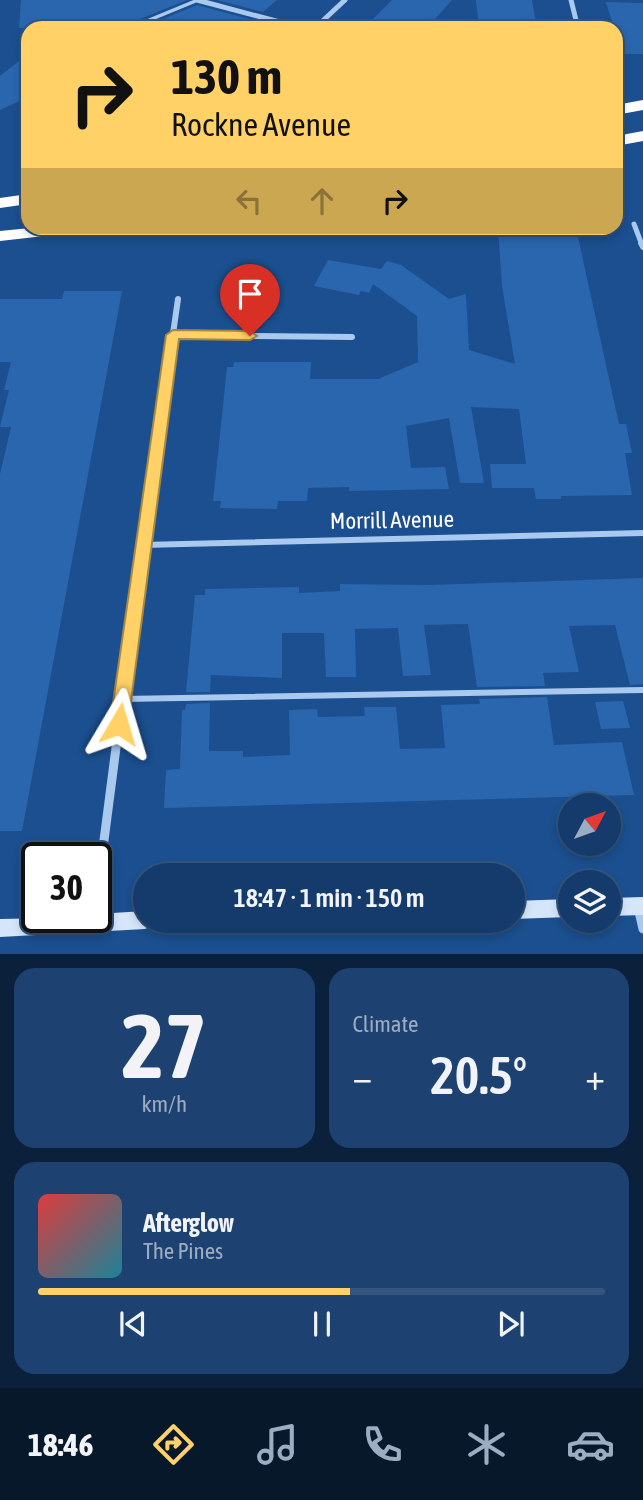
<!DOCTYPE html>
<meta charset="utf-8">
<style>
body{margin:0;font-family:"Asap Condensed",sans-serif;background:#1d4271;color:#f1f3f6;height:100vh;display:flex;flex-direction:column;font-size:26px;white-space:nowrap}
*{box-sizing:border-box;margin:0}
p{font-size:23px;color:#9dadc1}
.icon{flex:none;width:38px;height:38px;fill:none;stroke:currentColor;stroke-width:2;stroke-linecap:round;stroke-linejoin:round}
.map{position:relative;height:954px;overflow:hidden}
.details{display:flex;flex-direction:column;gap:14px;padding:14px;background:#0b203b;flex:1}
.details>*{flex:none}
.banner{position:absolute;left:21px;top:21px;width:602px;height:214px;border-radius:21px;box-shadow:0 4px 10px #0003,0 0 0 2px #33557e;background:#ffd166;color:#111;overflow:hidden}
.needle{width:46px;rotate:49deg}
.controls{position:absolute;left:558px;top:793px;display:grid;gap:14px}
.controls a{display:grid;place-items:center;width:63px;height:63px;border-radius:50%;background:#143b6b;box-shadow:0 4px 10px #0003,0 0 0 2px #33557e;font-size:35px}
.speed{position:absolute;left:21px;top:842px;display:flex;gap:14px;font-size:35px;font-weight:700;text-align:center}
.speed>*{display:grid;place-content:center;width:91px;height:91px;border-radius:50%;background:#143b6b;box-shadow:0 4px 10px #0003,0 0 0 2px #33557e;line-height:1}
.speed .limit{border:4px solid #111;border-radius:10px;background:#fff;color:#111}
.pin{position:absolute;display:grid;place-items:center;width:60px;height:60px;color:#fff;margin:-72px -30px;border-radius:50% 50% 50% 0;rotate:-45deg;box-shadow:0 0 7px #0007}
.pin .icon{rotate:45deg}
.me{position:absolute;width:77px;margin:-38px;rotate:7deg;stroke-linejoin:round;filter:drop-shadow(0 0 5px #0008)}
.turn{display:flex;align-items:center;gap:24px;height:147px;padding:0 35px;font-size:32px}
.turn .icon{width:91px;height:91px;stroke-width:2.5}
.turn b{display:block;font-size:49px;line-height:60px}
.lanes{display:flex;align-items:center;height:66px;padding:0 35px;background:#0003;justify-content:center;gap:35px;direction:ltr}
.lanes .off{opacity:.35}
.big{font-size:52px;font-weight:600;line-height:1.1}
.details .widget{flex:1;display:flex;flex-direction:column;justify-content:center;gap:10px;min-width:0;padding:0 24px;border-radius:21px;background:#1d4271}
.details .dial{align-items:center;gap:0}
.dial b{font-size:91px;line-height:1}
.song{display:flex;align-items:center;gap:21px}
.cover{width:84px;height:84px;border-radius:10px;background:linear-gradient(135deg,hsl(0 70% 55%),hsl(190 70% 35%))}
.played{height:7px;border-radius:4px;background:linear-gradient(90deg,#ffd166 55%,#33557e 55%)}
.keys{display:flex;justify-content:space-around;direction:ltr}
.heat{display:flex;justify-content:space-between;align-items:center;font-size:38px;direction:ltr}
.details .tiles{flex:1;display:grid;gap:14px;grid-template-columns:1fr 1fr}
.widget:last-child{grid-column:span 2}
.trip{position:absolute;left:133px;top:863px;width:392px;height:70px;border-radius:35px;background:#143b6b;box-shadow:0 4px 10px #0003,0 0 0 2px #33557e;font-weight:600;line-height:70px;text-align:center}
.tabs{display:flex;height:112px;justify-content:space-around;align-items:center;background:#08182b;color:#9dadc1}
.tabs .icon{width:49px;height:49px}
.tabs .current{color:#ffd166}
.tabs b{font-size:32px;color:#f1f3f6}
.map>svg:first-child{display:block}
.building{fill:#2a66ad}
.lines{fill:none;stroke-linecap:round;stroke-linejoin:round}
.lane-far1{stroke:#a9c9ee;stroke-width:3.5}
.lane{stroke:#a9c9ee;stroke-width:6}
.street-far2{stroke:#a9c9ee;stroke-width:5}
.street-far1{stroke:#a9c9ee;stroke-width:6}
.street{stroke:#a9c9ee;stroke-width:9}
.secondary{fill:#d6e6fa;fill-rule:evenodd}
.highway{fill:#fff;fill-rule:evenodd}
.route{fill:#ffd166;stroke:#a68842;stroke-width:2}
.labels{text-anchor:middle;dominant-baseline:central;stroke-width:7;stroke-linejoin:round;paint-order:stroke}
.street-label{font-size:23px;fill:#fff;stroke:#1b4f8f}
</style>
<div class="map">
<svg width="643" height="954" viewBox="0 0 643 954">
<rect width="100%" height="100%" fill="#1b4f8f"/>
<!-- building -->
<g class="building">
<path d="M21 0H187L128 24 126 28H19Z"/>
<path d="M217 0H277L263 12Z"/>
<path d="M392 0H452L427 28H364Z"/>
<path d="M476 0H532L537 28H479Z"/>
<path d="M606 2 643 3V54H622Z"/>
<path d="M197 5 253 20 244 28H141Z"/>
<path d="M28 54V97L0 110V76Z"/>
<path d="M498 228H576L619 424H626L632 453H625L632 495 561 496V499H536L534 488H492L490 464H526L519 409 471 407 484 483H460L449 418 406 426 411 468 445 467 449 489 349 491V487L308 488 307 501H278L277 509 220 508 221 501H213L227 367H233L234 362H311L310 379H378L418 362 417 316 373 284 369 293 361 291 359 295 314 286 328 260 381 269 387 261 401 265 449 299 466 294 469 350 515 364 502 286Z"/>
<path d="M235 268 266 269 264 308 231 307Z"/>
<path d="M64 291H122L22 831H0V474L11 427H0L9 390H4L11 362H0V299H62Z"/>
<path d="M643 578V684L630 685 615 625 569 626 579 672 543 673 545 686 477 687 468 624 424 625 431 675 403 676 398 628 355 629 356 677H326L324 633H282V678L211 675 210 692H186L195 595H205V589L299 587V593L340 591V584L429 585Z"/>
<path d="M547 697 554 745 622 742 634 795 164 808 166 770 180 769 182 710H185L186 704 210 703 209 751H243V757L290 755 289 710 317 709 318 717 365 716 364 707H396L400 749 445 748 441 705 480 704 479 699Z"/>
<path d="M623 701 630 728 601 729 595 702Z"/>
</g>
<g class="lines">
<!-- lane-far1 -->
<path class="lane-far1" d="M130 28 198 0"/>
<!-- lane -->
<path class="lane" d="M122 699 643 690"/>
<!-- street-far2 -->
<g class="street-far2">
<path d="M197 0 302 28"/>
<path d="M571 0 578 28"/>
<path d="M315 28 345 0"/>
<path d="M634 224 642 245"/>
</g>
<!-- street-far1 -->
<g class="street-far1">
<path d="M641 243 643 247"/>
<path d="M173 335 352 337"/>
<path d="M142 545 643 533"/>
<path d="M141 556 178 299"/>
</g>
<!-- street -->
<g class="street">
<path d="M96 902 141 555"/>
<path d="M638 907 643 929"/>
</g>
<!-- secondary -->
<g class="secondary">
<path d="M643 897V915L609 916V898Z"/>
<path d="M570 899V917L513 919V901Z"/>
<path d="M145 911V920H154L152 926 145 929 0 937V919L96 917V914Z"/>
</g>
<!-- highway -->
<g class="highway">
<path d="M643 100V110L616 115V105Z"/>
<path d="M643 131V141L616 146V136Z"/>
<path d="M28 194V204L0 208V198Z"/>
<path d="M30 228H80L71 233 0 241V231Z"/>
</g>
</g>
<!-- route -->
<path class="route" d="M173 330 250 331 257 336 250 340 179 339 128 724 126 730 119 732 112 730 110 724 166 335Z"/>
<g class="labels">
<!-- street labels -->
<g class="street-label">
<text transform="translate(392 520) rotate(-1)">Morrill Avenue</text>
</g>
</g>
</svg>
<div class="controls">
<a><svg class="needle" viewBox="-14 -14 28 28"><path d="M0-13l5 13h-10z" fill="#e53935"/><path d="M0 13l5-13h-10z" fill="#9dadc1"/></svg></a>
<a><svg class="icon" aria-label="layers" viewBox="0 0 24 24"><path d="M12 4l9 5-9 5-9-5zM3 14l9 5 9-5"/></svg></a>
</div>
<div class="speed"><div class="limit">30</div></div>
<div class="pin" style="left:250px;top:336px;background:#d93025"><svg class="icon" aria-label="arrive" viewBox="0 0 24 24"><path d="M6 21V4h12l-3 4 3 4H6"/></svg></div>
<svg class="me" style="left:119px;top:724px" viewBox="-20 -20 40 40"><path d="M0-17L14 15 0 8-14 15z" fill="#ffd166" stroke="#fff" stroke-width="4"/></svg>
<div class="trip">18:47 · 1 min · 150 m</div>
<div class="banner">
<div class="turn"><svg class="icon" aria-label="right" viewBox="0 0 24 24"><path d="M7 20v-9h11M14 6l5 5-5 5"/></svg><div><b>130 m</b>Rockne Avenue</div></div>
<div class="lanes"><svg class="icon off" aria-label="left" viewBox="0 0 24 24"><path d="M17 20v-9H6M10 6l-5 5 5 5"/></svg><svg class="icon off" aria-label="ahead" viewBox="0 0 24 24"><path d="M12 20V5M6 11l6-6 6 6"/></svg><svg class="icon" aria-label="right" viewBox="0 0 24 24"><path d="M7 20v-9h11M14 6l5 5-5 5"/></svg></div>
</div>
</div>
<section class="details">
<div class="tiles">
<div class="widget dial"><b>27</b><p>km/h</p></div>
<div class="widget"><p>Climate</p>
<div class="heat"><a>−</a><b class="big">20.5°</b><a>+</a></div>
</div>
<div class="widget">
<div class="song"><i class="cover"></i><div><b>Afterglow</b><p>The Pines</p></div></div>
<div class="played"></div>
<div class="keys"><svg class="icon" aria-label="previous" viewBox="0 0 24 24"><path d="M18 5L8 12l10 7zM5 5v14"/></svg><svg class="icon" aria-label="pause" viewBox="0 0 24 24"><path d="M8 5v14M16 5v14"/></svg><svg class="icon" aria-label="next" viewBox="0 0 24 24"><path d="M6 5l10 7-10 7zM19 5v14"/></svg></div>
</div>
</div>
</section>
<nav class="tabs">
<b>18:46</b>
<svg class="icon current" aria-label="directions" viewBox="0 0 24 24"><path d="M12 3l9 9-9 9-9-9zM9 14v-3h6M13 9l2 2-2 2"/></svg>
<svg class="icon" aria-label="music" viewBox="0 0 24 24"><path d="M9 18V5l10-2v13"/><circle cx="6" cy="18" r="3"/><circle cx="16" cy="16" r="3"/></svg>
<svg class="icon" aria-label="phone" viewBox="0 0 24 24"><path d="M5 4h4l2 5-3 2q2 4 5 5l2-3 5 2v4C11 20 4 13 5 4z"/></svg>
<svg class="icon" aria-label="climate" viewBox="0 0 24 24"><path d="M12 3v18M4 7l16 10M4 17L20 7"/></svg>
<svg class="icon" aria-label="car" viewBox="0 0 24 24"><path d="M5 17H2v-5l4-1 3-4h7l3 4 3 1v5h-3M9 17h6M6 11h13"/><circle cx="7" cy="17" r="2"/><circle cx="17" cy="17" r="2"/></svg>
</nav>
